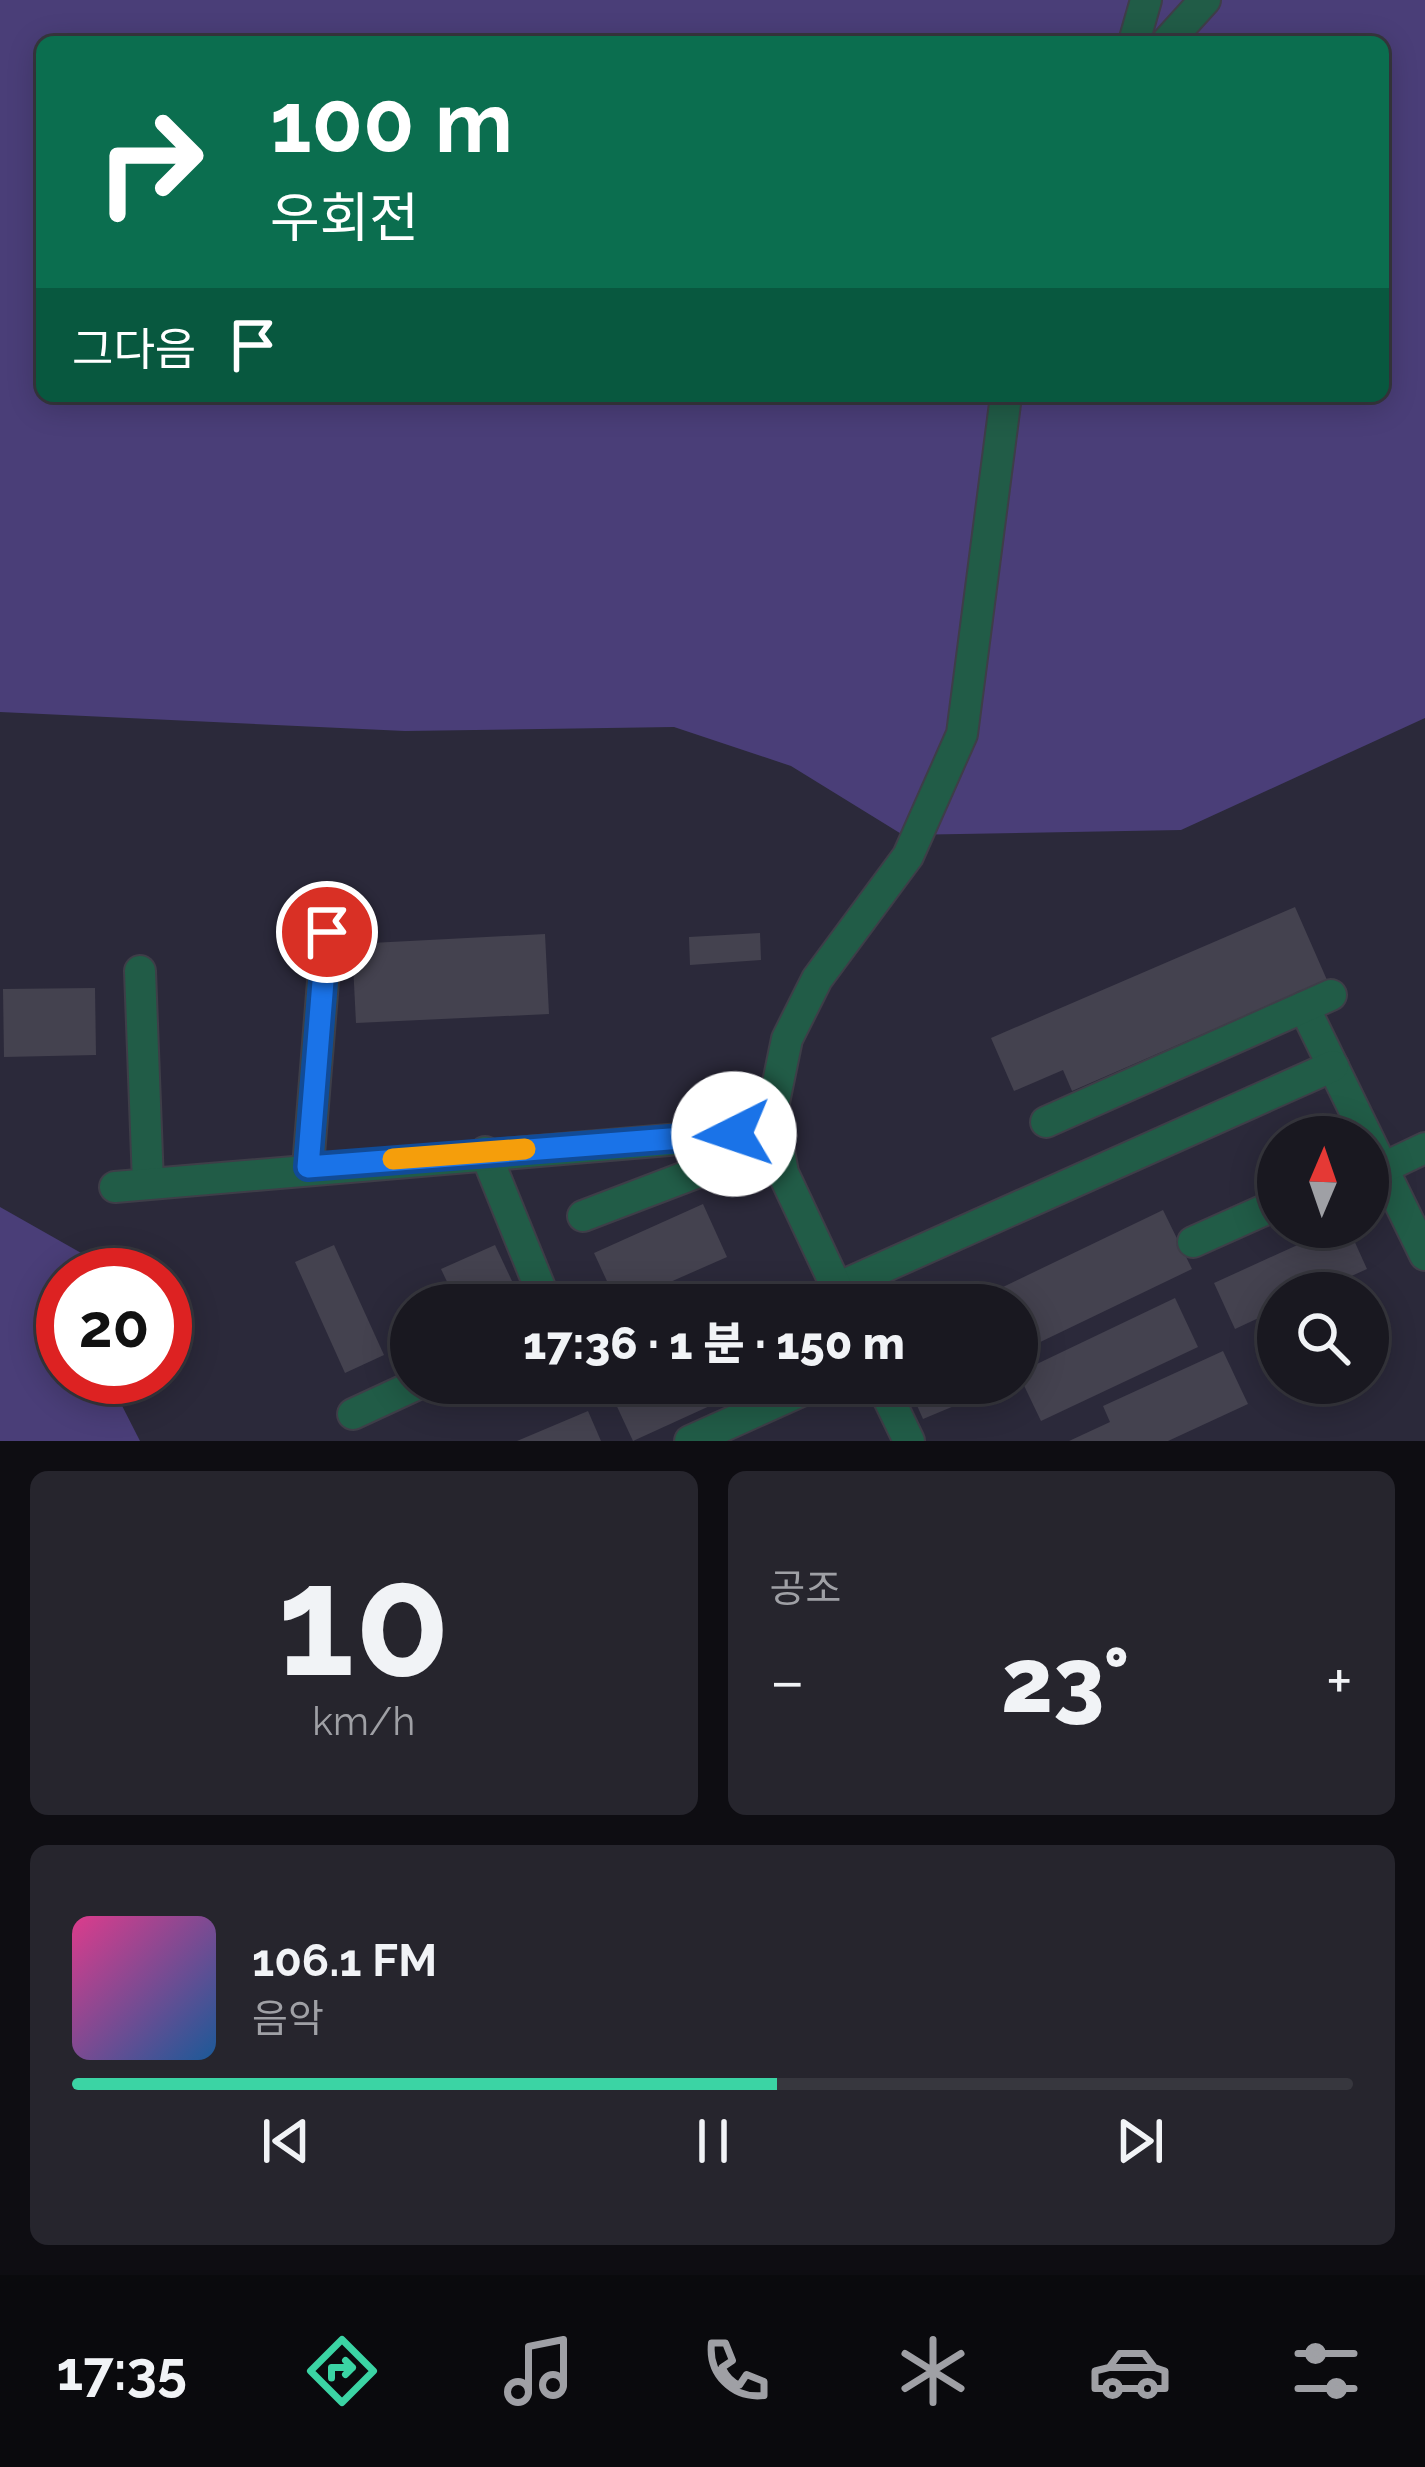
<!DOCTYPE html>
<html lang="ko">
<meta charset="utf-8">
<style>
body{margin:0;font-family:Raleway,"Noto Sans KR",sans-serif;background:#26252d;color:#f1f3f6;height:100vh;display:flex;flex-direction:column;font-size:45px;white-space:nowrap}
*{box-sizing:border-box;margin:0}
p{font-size:39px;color:#9fa0a5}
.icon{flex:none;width:66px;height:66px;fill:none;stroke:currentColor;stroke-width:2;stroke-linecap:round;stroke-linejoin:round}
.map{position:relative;height:1441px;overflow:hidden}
.panel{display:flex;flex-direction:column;gap:30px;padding:30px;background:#0e0d12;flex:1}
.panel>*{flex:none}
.guide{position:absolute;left:36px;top:36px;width:1353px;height:366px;border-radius:18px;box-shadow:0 6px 30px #0003,0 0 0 3px #37373e;background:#0b6e4f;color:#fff;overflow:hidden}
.needle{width:78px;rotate:2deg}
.controls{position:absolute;left:1257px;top:1116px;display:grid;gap:24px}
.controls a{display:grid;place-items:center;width:132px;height:132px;border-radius:50%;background:#191820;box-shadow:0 6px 30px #0003,0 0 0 3px #37373e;font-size:60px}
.speed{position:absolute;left:36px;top:1248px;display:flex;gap:24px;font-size:60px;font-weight:700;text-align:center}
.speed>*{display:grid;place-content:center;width:156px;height:156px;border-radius:50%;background:#191820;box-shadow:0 6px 30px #0003,0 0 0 3px #37373e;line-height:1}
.speed .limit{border:18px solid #d22;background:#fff;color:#111}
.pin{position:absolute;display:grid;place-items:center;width:102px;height:102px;color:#fff;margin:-51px;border:6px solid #fff;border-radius:50%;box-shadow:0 3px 12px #0007}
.me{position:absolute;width:132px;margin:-66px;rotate:266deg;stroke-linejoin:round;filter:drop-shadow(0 0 9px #0008)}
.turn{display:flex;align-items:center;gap:42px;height:252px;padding:0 36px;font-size:54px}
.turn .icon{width:156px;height:156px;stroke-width:2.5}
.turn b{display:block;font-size:84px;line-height:102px}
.then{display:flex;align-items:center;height:114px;padding:0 36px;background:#0003;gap:24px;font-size:45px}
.big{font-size:90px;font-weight:800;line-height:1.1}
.panel .widget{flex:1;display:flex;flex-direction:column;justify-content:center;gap:18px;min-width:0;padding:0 42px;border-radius:18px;background:#26252d}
.panel .dial{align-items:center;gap:0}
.dial b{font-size:156px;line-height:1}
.song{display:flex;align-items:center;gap:36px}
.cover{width:144px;height:144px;border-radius:18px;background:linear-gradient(135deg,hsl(330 70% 55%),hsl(210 70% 35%))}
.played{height:12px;border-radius:6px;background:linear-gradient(90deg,#3bd4a4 55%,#37373e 55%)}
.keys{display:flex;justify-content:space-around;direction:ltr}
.heat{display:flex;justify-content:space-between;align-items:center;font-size:66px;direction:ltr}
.panel .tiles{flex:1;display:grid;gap:30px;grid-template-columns:1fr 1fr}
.widget:last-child{grid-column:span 2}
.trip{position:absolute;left:390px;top:1284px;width:648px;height:120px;border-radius:60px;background:#191820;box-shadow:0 6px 30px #0003,0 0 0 3px #37373e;font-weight:800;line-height:120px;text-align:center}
.menu{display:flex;height:192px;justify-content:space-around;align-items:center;background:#0a0a0d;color:#9fa0a5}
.menu .icon{width:84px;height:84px}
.menu .active{color:#3bd4a4}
.menu b{font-size:54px;color:#f1f3f6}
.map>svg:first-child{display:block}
.built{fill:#2b293a;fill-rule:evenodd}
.forest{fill:#4a3e78;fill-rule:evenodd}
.building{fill:#44424f}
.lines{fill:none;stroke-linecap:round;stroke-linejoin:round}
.minor-casing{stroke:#3e3e48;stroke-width:34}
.minor{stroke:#215c47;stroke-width:30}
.route-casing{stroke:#114b97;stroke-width:30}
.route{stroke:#1a73e8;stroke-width:21}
.slow{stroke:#f59e0b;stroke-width:21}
</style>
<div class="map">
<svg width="1425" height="1441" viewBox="0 0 1425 1441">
<rect width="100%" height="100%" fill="#21202b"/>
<!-- built -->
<path class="built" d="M0 0H1425V1441H0ZM42 42H1383V396H42ZM1278 1137H1368V1227H1278ZM63 1275H165V1377H63ZM1278 1293H1368V1383H1278ZM411 1305H1017V1383H411Z"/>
<!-- forest -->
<g class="forest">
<path d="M0 0H1425V718L1181 830 903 835 791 766 674 727 405 731 0 712ZM42 42H1383V396H42Z"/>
<path d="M0 1207 120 1275H63V1377H117L114 1390 140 1441H0Z"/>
</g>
<!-- building -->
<g class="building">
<path d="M1295 907 1327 980 1072 1091 1063 1070 1014 1091 991 1038Z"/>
<path d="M760 933 761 960 690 965 689 937Z"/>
<path d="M545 934 549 1014 356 1023 352 944Z"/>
<path d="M95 988 96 1055 4 1057 3 989Z"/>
<path d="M703 1204 727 1257 618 1305 594 1253Z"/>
<path d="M1163 1210 1192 1269 1032 1346 1017 1305 1003 1287Z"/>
<path d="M1337 1227H1348L1367 1269 1314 1293H1278V1309L1235 1329 1214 1283Z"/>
<path d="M334 1245 384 1355 345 1373 295 1262Z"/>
<path d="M495 1245 512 1281 458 1305 441 1269Z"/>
<path d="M1175 1298 1198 1347 1041 1421 1018 1373Z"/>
<path d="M1371 1330 1380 1348 1368 1353V1331Z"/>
<path d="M1223 1351 1248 1404 1168 1441H1069L1110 1422 1103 1406Z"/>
<path d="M612 1383H760L633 1441 607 1385Z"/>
<path d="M907 1383H959L966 1401 923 1419Z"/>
<path d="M588 1411 601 1441H517Z"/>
</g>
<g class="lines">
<defs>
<g id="minor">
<path d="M1134 42 1146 0"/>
<path d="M1167 42 1205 0"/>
<path d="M140 971 148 1183"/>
<path d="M1304 1007 1425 1255"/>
<path d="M1046 1122 1331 995"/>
<path d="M485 1152 547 1305"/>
<path d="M308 1167 327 932"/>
<path d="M1383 1168 1425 1148"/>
<path d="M115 1187 775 1131"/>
<path d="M583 1216 777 1142"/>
<path d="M1193 1242 1278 1204"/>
<path d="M837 1288 1333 1066"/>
<path d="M845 1305 783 1173 772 1112 787 1039 817 979 908 856 962 734 1006 396"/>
<path d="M881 1383 909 1441"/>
<path d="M353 1414 420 1383"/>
<path d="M690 1441 819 1383"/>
</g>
</defs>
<!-- minor casing -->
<use href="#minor" class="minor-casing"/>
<!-- minor -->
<use href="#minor" class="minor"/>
</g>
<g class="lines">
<defs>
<path id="route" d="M327 932 308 1167 734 1134"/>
</defs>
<!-- route casing -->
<use href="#route" class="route-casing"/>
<!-- route -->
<use href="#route" class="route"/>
<!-- slow -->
<path class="slow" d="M393 1159 525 1149"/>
</g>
</svg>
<div class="controls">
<a><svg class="needle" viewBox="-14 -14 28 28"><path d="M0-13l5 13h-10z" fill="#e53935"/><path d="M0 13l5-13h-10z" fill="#9fa0a5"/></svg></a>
<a><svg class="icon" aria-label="search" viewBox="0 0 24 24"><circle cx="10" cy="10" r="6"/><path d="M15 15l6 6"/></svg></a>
</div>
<div class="speed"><div class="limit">20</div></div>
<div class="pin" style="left:327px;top:932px;background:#d93025"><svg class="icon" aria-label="arrive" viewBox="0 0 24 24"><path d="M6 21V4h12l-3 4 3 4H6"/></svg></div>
<svg class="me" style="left:734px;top:1134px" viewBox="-20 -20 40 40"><circle r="19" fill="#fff"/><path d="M0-13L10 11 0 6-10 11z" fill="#1a73e8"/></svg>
<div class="trip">17:36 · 1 분 · 150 m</div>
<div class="guide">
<div class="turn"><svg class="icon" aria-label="right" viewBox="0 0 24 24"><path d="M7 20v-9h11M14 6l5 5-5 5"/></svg><div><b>100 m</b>우회전</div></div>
<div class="then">그다음<svg class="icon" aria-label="arrive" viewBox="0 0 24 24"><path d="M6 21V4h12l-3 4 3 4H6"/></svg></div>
</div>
</div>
<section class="panel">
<div class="tiles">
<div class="widget dial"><b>10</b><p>km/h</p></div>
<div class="widget"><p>공조</p>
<div class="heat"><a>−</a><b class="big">23°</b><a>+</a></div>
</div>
<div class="widget">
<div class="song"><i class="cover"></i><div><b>106.1 FM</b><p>음악</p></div></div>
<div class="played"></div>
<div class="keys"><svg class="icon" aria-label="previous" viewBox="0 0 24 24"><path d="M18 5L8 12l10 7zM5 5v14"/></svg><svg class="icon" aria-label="pause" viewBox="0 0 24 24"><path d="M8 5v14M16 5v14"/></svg><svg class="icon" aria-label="next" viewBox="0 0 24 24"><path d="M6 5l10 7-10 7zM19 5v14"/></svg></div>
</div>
</div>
</section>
<nav class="menu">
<b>17:35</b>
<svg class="icon active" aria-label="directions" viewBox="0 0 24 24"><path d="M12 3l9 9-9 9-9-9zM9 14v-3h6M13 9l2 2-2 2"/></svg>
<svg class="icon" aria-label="music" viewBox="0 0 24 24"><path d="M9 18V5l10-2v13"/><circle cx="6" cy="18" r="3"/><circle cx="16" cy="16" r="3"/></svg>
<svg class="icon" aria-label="phone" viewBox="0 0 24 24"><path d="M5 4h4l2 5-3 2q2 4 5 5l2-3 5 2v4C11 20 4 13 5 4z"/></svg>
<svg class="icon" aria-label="climate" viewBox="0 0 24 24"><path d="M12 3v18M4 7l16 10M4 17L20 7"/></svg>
<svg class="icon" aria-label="car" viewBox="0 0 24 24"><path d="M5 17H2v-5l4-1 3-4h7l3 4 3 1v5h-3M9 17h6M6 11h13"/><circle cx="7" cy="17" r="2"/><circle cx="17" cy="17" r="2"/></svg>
<svg class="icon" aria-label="filters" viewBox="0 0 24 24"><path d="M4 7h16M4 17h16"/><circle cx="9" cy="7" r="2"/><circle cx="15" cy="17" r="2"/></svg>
</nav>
